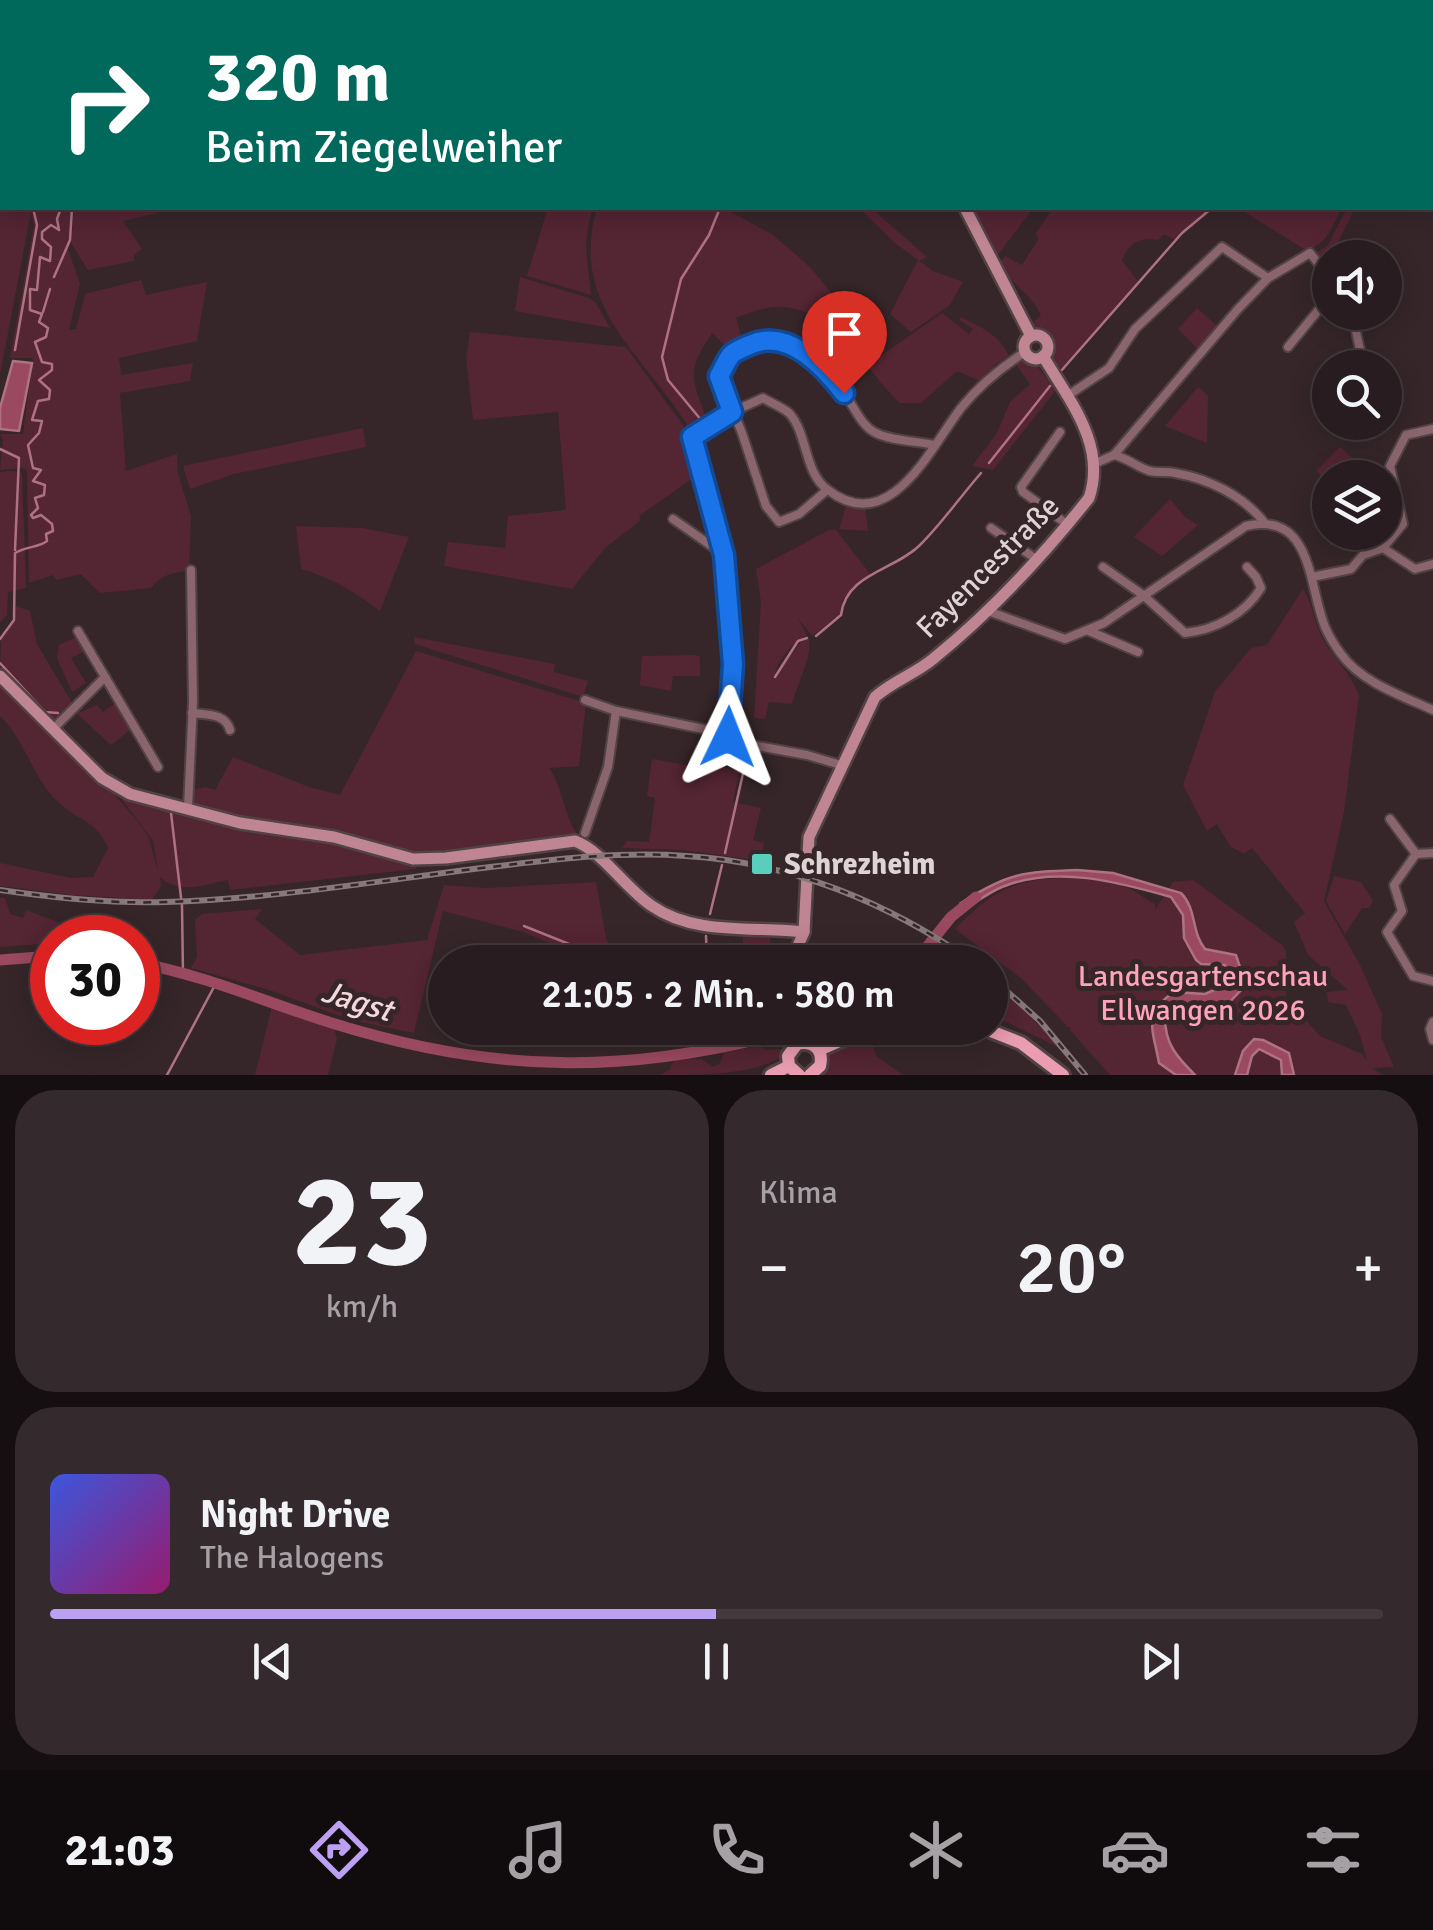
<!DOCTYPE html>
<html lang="de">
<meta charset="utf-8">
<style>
body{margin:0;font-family:Signika,sans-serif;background:#34292d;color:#f1f3f6;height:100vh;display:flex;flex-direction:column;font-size:38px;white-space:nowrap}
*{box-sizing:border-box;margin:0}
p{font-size:32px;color:#a5a1a5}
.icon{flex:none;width:55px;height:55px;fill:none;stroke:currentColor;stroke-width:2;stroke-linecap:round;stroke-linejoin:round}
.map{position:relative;height:1075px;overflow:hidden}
.sheet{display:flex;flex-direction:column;gap:15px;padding:15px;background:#160f12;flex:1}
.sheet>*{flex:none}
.banner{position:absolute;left:0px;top:0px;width:1435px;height:210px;box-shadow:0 5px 25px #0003,0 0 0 2px #443a3e;background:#00695c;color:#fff;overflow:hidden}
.tools{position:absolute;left:1312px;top:240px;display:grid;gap:20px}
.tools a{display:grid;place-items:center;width:90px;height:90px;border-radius:50%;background:#281c20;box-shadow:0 5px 25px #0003,0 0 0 2px #443a3e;font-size:50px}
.speed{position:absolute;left:30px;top:915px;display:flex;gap:20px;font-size:50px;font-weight:700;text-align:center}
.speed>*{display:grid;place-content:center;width:130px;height:130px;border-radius:50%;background:#281c20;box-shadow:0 5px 25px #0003,0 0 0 2px #443a3e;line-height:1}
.speed .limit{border:15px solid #d22;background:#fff;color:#111}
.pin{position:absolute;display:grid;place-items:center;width:85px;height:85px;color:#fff;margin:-102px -42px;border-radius:50% 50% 50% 0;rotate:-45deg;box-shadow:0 0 10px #0007}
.pin .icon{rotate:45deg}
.me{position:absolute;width:110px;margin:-55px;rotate:2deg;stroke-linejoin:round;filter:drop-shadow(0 0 8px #0008)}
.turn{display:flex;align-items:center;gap:35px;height:210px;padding:0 40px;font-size:45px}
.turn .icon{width:130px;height:130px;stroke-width:2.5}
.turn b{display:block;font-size:70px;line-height:85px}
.big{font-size:75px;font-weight:600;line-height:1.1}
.sheet .widget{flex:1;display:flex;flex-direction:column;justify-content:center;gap:15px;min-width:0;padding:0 35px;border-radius:40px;background:#34292d}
.sheet .dial{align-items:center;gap:0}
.dial b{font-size:130px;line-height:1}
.song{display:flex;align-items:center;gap:30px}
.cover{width:120px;height:120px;border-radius:15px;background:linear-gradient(135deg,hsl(230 70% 55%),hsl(320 70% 35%))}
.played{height:10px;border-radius:5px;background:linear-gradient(90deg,#bca0f2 50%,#443a3e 50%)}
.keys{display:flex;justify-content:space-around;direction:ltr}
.heat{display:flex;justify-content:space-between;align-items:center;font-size:55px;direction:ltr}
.sheet .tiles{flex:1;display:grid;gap:15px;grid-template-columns:1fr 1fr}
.widget:last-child{grid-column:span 2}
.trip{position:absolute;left:428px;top:945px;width:580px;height:100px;border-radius:50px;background:#281c20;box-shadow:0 5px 25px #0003,0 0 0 2px #443a3e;font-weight:600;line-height:100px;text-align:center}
.menu{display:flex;height:160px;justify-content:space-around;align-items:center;background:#100b0d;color:#a5a1a5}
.menu .icon{width:70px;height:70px}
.menu .selected{color:#bca0f2}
.menu b{font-size:45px;color:#f1f3f6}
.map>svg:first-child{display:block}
.green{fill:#542533}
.water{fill:#9a4960;stroke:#ae7283;stroke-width:2.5}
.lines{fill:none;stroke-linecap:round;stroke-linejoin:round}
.stream{stroke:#ae7283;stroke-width:2.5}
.river{stroke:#9a4960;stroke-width:11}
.street-casing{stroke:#514245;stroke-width:12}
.secondary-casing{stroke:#514245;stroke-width:16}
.primary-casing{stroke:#514245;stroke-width:18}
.street{stroke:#8a656e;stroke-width:8}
.secondary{stroke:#c08593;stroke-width:11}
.primary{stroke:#ea9db0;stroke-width:12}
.rail-casing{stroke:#86787b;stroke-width:6}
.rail{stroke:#36262a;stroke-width:2.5;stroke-dasharray:8;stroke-linecap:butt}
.route-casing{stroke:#114b97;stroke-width:25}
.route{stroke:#1a73e8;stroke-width:18}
.poi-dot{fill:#59cebe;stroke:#36262a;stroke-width:4}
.labels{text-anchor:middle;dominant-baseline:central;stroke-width:10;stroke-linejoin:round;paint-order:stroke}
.street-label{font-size:30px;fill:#ded3d5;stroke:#36262a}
.poi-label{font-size:30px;font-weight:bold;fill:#ded3d5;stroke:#36262a;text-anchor:start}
.park-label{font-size:30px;fill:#ffa2ba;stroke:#36262a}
.water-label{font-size:32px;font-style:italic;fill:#f2d9de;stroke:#36262a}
</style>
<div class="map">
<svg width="1433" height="1075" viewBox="0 0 1433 1075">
<rect width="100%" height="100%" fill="#36262a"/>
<!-- green -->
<g class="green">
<path d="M0 0H457L2 2V208H71L68 249 80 284 69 330 76 329 85 294 141 280 146 295 207 282 197 341 119 358 121 375 193 363 190 381 120 393 126 471 177 454 178 474 191 516 189 571C174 572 160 575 151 588L100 593 81 574 56 580 53 575 29 583 27 472 24 468 0 470 3 440 0 434H23L33 358H10L34 226 31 212 0 375Z"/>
<path d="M934 0H1115L934 2Z"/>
<path d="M1119 0H1302L1305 2H1118Z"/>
<path d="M74 208H177L123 221 142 249 134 255V261L88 270 71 243Z"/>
<path d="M548 208H593C581 248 588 256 591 295L527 276Z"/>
<path d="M597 208H670L682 212 685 208H730L729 211 773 235 810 267 882 355 942 313 969 334 973 329 959 320 961 317C982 328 999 334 1009 356L996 364 980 381 957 371 921 403H900C864 369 831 303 773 307 761 308 747 314 736 318L743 342 730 350 712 333C686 372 691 379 708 421L691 431C645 354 568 308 597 208Z"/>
<path d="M859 208H871L927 257 919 261 933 271 963 282 949 306 911 332 890 314 918 260 895 243Z"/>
<path d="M973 208H1033L997 256Z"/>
<path d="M1053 208H1213L1176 240 1164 234 1158 240C1139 237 1128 243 1122 261L1138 281 1061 373 1053 360 1052 340 1032 323 1041 316C1032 293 1011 285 999 264L1005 256 1022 265 1038 240 1036 233Z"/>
<path d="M1238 208H1341C1333 226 1327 245 1306 250Z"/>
<path d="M1347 208H1355L1330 258V274L1316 253 1328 245Z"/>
<path d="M520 277 589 298 596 303 610 328 515 311Z"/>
<path d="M1197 308 1218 327 1199 350 1178 329Z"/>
<path d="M470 332 626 347 683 425 700 473 639 516 641 520 605 548 572 589 444 566 448 542 505 548 508 516 566 510 558 412 473 420 466 358Z"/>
<path d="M1025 361 1037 366 1056 390 993 470 972 466 997 433 1010 402 1030 384 1015 363Z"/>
<path d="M1198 387 1208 396 1207 443 1165 426Z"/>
<path d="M363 428 366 447 234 474 190 489 183 466Z"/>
<path d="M1340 447 1366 470 1387 467 1398 513 1385 515V478H1330V482L1316 471Z"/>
<path d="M12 471 22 473 26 588 8 592 7 615 0 622V472Z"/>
<path d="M1170 499 1185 517 1198 525 1162 556 1134 537Z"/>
<path d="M847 503 865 506 868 531 839 529Z"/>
<path d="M296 526 362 528 409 537 380 611C355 592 332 578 301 569Z"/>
<path d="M829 530H836L871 575 843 599 840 615 812 636 797 617 807 635C793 642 777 661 774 677L801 642 809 639C812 659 797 683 792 704L769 702 765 719 754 718 761 602 756 569Z"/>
<path d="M1303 589C1314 604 1313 624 1324 641 1335 659 1351 674 1359 695L1344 812 1324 901 1360 965 1382 1014 1381 1037 1394 1067 1373 1068 1382 1075H1110L1070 1030 1071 1027H1068L1021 978 955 929C970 914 985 899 1004 890 1036 874 1096 874 1128 888 1138 892 1146 900 1155 904V910L1173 882 1193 880 1282 945 1286 951V998L1320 1036 1362 1054 1367 1061 1360 1035 1346 1005 1328 1002 1327 992 1348 990 1308 955 1294 922 1305 913 1252 848 1244 854 1230 846 1217 824 1207 831 1183 785 1215 692 1251 648 1267 645Z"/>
<path d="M16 606 30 611 37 644 72 703 53 729 0 676 1 637 14 620Z"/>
<path d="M79 636 86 651 71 658 86 683 72 692 57 658 59 645Z"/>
<path d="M414 637 555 664 554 672 588 681 583 697 415 644Z"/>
<path d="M416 651 586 703 579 766 549 768C563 787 563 813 577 834L445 854H413L318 829 247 818 245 821 190 806 191 790 206 787 215 790 233 757 309 787 340 795Z"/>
<path d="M696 655 700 657V676H673L671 691 640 685 642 656Z"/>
<path d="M0 679 66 746 70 756 110 789 142 827 149 838 158 872 153 841 123 801 124 795 396 859V862L416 866V869L230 890 228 880C203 885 180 895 160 877L161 886 152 900 72 895 0 886V863L71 878 93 877 108 848C98 821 76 820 57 801 32 777 26 741 0 716Z"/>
<path d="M118 701 134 727 111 745 73 710 76 707 81 712 97 705 103 712Z"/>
<path d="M652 759 703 768 706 761 739 772 733 802 761 808 753 840 764 843 761 861 684 850 622 848 627 841 649 842 655 798 647 796Z"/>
<path d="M1334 876 1361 882 1373 901 1369 908H1362L1345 934 1326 901Z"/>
<path d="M596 882 606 937 615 962H586L574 953 523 932 443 911 414 1033 351 1020 269 990 191 968 197 957 195 920 202 914 262 909 255 919 300 955 427 940 444 885 486 888Z"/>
<path d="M0 898H5L10 914 23 918 26 910 71 927V936L55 934 52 943 0 947Z"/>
<path d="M743 935 769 936 775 962H743Z"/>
<path d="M990 982 1026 1011 1060 1048 990 1014Z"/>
<path d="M272 1006 334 1028 337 1039 328 1075H255Z"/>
<path d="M713 1028H760V1036L728 1044 715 1041Z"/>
<path d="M870 1034 876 1056 903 1075H821L828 1050Z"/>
<path d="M760 1046 765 1050 782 1049 787 1054C756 1075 702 1075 661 1075L670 1069 674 1060 702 1059 713 1067 720 1064 724 1052Z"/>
</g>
<!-- water -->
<g class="water">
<path d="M13 361 32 363 19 431 0 429V408Z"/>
<path d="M1077 870 1113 873 1181 893C1197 909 1191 932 1205 949L1236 955 1246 985 1220 1012 1206 1013 1180 1006 1165 1018C1165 1044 1177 1057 1195 1075H1176L1159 1063C1153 1030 1142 1013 1174 992L1205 994 1233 982 1225 965 1201 964 1196 960 1184 938 1183 915 1171 897C1118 882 1056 865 1002 887 990 892 979 900 968 907L961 903C1008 873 1022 872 1077 870Z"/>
<path d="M1254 1039 1263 1040 1289 1053 1294 1075H1282L1281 1060 1259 1049 1252 1056 1247 1075H1235L1243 1051Z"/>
</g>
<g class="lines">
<!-- stream -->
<g class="stream">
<path d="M27 0 32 2"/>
<path d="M42 0V2"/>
<path d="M69 0 70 2"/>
<path d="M726 0 727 2"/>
<path d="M1277 0V2"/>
<path d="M25 2V0"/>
<path d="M54 277 70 240 72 208"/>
<path d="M43 312 50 289"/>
<path d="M15 350 37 225 33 208"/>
<path d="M1061 371 1182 233 1212 208"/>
<path d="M702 421 668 380 662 357 681 279 709 235 720 208"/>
<path d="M0 449 19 458 15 550"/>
<path d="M989 463 1050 386"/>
<path d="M816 636 841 615C846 573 894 571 920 545 942 523 961 496 981 473"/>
<path d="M0 639 14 620 15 553C27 546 38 548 47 541L46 534 53 531 52 524 41 515 33 518 31 515 38 508 35 498 44 495 45 485 33 481 41 470 33 468 28 445 39 433 42 421 32 420 38 401 49 399 50 390 39 380 52 370V364L42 362 35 342 46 337 48 328 39 322 42 314 30 310V289L37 290 40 257 50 261 51 247 42 239V232L51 225 59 230 57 219 61 208"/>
<path d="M0 663 45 712 58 713"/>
<path d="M775 677 798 641 807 638"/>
<path d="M171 813 182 906 183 974"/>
<path d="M725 853 744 769"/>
<path d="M710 914 722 865"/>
<path d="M524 926 579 948 597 962"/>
<path d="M706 936 707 962"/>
<path d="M680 1028 713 1052"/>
<path d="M711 1028 713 1051"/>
<path d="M167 1075 215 985"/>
</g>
<!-- river -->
<g class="river">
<path d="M0 960 52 956"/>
<path d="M915 962 951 917 976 897"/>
<path d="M138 963C205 975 270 1004 335 1024 500 1075 635 1075 801 1028"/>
</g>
<defs>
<g id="street">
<path d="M1352 312 1360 350"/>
<path d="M1288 347 1330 296"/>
<path d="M1067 396 1109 368 1135 329 1222 247 1268 278"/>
<path d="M1060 432 1021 487 1023 492 1068 525"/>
<path d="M1114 455C1128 458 1138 468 1150 471 1158 473 1167 471 1175 473 1209 479 1242 495 1264 522"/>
<path d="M1096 463 1114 455 1238 309 1268 278 1310 253 1330 278"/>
<path d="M827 490 799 514 779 522 766 506 742 433 719 376C732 354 745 339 773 343 808 347 832 374 850 402 857 413 863 426 874 432 890 441 917 441 935 445"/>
<path d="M673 519 723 554"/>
<path d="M991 528 1036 559"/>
<path d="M1383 548 1415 569 1433 564"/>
<path d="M1103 567 1143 595 1185 633C1215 630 1245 614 1261 588L1256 577 1247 567"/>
<path d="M1312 577 1351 569 1363 555 1383 548 1403 524 1390 466 1406 435 1433 429"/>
<path d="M988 611 1065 639 1104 623 1246 526C1313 511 1308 585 1325 627 1329 636 1335 646 1341 654 1361 682 1402 696 1433 710"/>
<path d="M78 631 158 767"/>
<path d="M1089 631 1138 652"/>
<path d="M585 700 616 711 718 732 757 746 807 755 841 765"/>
<path d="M192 713C207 715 225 713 230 730"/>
<path d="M53 729 105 677"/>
<path d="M728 737 733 664 724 555 692 437 732 412 763 398C771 403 784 408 790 414 808 435 804 473 828 490 890 538 931 447 961 408 978 387 1002 367 1025 352"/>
<path d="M188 808 193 702 191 570"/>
<path d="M1390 819 1416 854"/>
<path d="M585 833 608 767 616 711"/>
<path d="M1433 853 1416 854 1394 885 1402 911 1387 932 1413 976 1433 981"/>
<path d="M1433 1022 1430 1029 1433 1040"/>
</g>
<g id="secondary">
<path d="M925 0V2"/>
<path d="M965 208 1031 336"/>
<circle cx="1036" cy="347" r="12"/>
<path d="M0 676 102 778 130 794 240 823 334 837 413 859 446 858 575 841C602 851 626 889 652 906 695 936 755 926 804 932"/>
<path d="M791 962 804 932 809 837 875 697C893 681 915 674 933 659 991 612 1043 556 1089 498 1107 445 1069 400 1043 356"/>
<path d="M787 1028 797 1044"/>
</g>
<g id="primary">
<path d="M983 1028 1021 1043 1063 1075"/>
<path d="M819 1050 869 1028"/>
<path d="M771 1075 789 1066"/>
<path d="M799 1075 789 1066 788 1056 797 1044C813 1040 824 1050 820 1066L810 1075"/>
</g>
</defs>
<!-- street casing -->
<use href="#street" class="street-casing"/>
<!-- secondary casing -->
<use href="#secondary" class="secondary-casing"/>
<!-- primary casing -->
<use href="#primary" class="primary-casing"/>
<!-- street -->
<use href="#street" class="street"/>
<!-- secondary -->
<use href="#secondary" class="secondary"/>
<!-- primary -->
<use href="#primary" class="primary"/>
<defs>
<g id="rail">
<path d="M0 890C55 898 110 904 166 902 271 899 378 881 482 868 550 860 617 851 686 856 790 862 889 903 973 962"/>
<path d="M990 976 1040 1021 1085 1075"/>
</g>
</defs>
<!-- rail casing -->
<use href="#rail" class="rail-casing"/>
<!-- rail -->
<use href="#rail" class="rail"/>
</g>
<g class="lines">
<defs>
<path id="route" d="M728 737 733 664 724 555 692 437 732 412 719 376C723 370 726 361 731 355 736 350 745 347 752 344 789 329 824 367 844 393"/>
</defs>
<!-- route casing -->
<use href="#route" class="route-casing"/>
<!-- route -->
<use href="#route" class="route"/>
</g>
<!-- markers -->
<rect class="poi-dot" x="750" y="852" width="24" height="24" rx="5"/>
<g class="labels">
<!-- street labels -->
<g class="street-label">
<text transform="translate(988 567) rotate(-45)">Fayencestraße</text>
</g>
<!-- poi labels -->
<g class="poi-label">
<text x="784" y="864">Schrezheim</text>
</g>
<!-- park labels -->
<g class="park-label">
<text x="1203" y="976">Landesgartenschau<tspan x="1203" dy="34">Ellwangen 2026</tspan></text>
</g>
<!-- water labels -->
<g class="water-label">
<text transform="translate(357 1001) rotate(17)">Jagst</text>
</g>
</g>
</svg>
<div class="tools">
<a><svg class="icon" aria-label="sound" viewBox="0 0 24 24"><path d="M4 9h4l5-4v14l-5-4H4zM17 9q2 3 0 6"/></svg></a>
<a><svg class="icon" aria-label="search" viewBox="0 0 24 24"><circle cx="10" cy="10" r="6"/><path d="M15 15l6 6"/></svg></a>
<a><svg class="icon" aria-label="layers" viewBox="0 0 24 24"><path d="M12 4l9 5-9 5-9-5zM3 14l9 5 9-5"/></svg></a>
</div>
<div class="speed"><div class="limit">30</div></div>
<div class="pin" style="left:844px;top:393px;background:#d93025"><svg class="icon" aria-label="arrive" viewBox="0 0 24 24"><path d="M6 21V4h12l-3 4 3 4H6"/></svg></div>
<svg class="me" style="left:728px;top:737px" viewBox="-20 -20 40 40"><path d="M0-17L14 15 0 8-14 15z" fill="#1a73e8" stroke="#fff" stroke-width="4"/></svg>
<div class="trip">21:05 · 2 Min. · 580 m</div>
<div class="banner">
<div class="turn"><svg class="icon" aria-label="right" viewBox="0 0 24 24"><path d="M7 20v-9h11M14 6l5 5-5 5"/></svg><div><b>320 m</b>Beim Ziegelweiher</div></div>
</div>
</div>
<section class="sheet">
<div class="tiles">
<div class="widget dial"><b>23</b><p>km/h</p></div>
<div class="widget"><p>Klima</p>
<div class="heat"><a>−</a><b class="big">20°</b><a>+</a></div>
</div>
<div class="widget">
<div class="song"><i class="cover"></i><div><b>Night Drive</b><p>The Halogens</p></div></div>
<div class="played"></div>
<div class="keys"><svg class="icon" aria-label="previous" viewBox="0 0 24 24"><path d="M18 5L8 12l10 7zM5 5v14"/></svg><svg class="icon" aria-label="pause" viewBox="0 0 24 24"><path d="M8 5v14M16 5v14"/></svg><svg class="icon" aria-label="next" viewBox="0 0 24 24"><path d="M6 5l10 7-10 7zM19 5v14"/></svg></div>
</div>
</div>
</section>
<nav class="menu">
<b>21:03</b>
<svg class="icon selected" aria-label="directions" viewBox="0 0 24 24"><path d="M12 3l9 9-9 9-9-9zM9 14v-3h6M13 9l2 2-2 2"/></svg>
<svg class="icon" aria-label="music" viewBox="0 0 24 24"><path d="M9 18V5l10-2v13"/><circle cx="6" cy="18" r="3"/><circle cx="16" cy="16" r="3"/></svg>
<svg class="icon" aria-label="phone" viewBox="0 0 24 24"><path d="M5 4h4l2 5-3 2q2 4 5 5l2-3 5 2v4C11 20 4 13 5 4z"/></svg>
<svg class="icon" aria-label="climate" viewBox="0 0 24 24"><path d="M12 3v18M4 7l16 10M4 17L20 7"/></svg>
<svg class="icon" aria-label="car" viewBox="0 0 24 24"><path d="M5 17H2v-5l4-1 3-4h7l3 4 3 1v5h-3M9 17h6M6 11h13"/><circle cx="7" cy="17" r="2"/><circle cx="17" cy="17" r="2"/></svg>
<svg class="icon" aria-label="filters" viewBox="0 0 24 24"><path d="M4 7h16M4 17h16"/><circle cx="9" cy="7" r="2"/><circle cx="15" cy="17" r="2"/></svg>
</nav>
